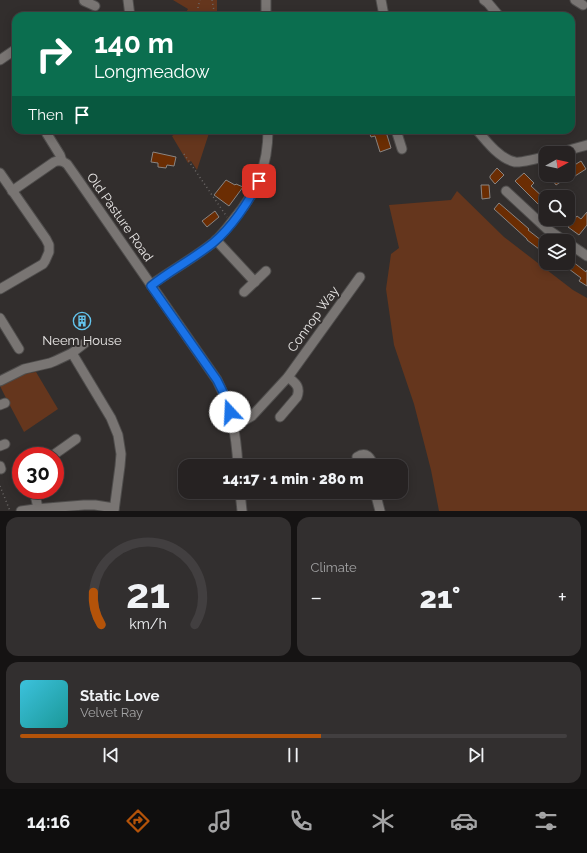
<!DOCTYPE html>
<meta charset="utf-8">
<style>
body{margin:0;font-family:Raleway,sans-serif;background:#322f2f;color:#f1f3f6;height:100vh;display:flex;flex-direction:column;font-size:15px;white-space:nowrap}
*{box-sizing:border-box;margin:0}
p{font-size:13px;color:#a4a4a5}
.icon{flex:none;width:22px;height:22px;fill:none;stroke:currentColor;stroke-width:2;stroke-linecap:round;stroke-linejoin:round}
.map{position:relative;height:511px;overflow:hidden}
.drawer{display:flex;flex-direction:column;gap:6px;padding:6px;background:#151313;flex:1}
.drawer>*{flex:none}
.guide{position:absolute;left:12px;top:12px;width:563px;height:122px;border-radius:12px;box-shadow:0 2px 10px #0003,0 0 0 1px #423f40;background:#0b6e4f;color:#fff;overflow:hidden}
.needle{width:26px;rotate:82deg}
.controls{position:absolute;left:539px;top:146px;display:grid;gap:8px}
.controls a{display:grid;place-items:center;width:36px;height:36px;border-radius:8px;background:#262222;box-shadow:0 2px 10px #0003,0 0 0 1px #423f40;font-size:20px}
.speed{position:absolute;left:12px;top:447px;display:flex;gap:8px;font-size:20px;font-weight:700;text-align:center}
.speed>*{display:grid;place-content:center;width:52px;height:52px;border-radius:50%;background:#262222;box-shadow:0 2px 10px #0003,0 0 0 1px #423f40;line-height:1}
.speed .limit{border:6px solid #d22;background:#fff;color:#111}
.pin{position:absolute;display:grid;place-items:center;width:34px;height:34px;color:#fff;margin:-17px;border-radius:8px;box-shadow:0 2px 6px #0006}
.me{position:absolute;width:44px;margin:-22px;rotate:340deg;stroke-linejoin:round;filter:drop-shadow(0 0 3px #0008)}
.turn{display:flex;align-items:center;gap:14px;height:84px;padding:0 16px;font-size:18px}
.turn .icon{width:52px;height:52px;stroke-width:2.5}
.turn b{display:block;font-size:28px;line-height:34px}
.then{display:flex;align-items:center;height:38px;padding:0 16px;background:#0003;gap:8px;font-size:15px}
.big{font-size:30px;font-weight:800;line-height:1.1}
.drawer .widget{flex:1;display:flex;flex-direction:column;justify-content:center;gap:6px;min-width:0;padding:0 14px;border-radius:12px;background:#322f2f}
.drawer .dial{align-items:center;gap:0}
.dial svg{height:104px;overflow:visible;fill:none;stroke:#423f40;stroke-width:7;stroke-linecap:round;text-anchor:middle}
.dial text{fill:#f1f3f6;stroke:none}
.song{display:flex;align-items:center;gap:12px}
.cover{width:48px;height:48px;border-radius:6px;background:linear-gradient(135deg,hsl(190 70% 55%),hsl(180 70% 35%))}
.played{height:4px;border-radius:2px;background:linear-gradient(90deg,#b45309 55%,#423f40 55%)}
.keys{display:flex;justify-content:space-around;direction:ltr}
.heat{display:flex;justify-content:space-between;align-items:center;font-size:22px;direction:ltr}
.drawer .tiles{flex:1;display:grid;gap:6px;grid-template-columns:1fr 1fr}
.widget:last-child{grid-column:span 2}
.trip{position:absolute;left:178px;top:459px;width:230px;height:40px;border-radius:12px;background:#262222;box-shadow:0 2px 10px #0003,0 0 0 1px #423f40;font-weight:800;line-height:40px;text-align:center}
.menu{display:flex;height:64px;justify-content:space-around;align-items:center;background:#0f0e0e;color:#a4a4a5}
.menu .icon{width:28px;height:28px}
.menu .current{color:#b45309}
.menu b{font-size:18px;color:#f1f3f6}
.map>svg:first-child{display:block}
.green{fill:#65361d}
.building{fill:#6b2d03;stroke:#898583}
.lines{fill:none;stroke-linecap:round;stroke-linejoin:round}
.minor-casing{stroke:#4f4d4c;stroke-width:11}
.path{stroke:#6c6867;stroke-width:1.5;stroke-dasharray:1 3;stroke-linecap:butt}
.minor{stroke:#797573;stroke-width:9}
.route-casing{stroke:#114b97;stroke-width:10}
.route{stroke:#1a73e8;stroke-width:7}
.labels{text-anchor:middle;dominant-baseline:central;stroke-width:4;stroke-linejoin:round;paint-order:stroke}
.street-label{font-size:13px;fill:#eae8e7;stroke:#322e2d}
.poi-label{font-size:13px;fill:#eae8e7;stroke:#322e2d}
</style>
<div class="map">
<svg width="587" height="511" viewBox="0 0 587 511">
<rect width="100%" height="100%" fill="#322e2d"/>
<!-- green -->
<g class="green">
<path d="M173 0H217V16H184L188 9Z"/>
<path d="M181 130H210L197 170 191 161 188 163 172 136Z"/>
<path d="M457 191 504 237 573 290 587 298V511H439L431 470 414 404 394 345 386 289 391 254 399 248 389 205 451 200Z"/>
<path d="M36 372 58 409 24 432 7 400 0 386 23 374Z"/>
</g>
<!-- building -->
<g class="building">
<path d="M373 130H390V131L386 132 391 148 380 152 375 136 371 137 369 132Z"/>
<path d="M153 152 176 157 174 166 167 165 166 168 158 167V163L151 162Z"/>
<path d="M581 161 586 169 575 176 574 173 556 185 549 175H568V169Z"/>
<path d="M497 168 504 175 495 184 490 178V176Z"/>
<path d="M524 173 534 183 531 186 546 200V212L515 181Z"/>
<path d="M226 180 235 185 236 184 243 187 229 206 214 195Z"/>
<path d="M481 185H489L490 198 482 199Z"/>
<path d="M499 203 529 229 528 230 546 244V253L540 248 539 249 527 240V239L494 209Z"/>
<path d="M215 211 219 217 207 227 202 221Z"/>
<path d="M587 212V225L579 235 568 227 577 216 581 219Z"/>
<path d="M568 258 586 272 587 270V286L579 281 581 278 561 263H568Z"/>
<path d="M85 314 90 322 80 327 75 319Z"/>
</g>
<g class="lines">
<defs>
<g id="minor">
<path d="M84 0V1L95 6"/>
<path d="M128 0 130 16"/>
<path d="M381 0 384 16"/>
<path d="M484 0 488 3 499 16"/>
<path d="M575 0 583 5"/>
<path d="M266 16V0"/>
<path d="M0 60 16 49"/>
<path d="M396 130 402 149"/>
<path d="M477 130C486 141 500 159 515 162 520 163 540 158 546 156"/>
<path d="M47 134 60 155 62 161 67 164 79 181 217 380C232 410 236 433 238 466"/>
<path d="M558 153 587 145"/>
<path d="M0 173 46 239 49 245V252L45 261 43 264 0 289"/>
<path d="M12 191 54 162 57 161H62"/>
<path d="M506 191 547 229 565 241"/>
<path d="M216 240 255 282"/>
<path d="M568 243 587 256"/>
<path d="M151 285C172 270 194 258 214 242 222 235 228 227 234 219 257 192 268 166 268 130"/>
<path d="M244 292 266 271"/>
<path d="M0 318 19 349"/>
<path d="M72 353 111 418 118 435 121 454 120 466 114 511"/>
<path d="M0 381 24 369 50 363 55 361 72 353 85 343"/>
<path d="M0 405 5 403"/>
<path d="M280 417 297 397C301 386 295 383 288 377"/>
<path d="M233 423 245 420 252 416 288 377 360 277"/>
<path d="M0 446 5 444"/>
<path d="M52 456 76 439"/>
<path d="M0 466 1 469"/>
<path d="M359 466 357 457C366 451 371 457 373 466"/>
<path d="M34 490 38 508"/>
<path d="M240 492 242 511"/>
<path d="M375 492 380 511"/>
<path d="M21 511 35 509 84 505H95L114 508"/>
</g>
</defs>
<!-- minor casing -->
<use href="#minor" class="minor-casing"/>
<!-- path -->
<g class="path">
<path d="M212 0 215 16"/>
<path d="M198 16V7L200 0"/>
<path d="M184 154 227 217"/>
<path d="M0 486 10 511"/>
</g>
<!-- minor -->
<use href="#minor" class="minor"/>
</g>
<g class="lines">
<defs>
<path id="route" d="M230 412 227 400 217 380 151 286C171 270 193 259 213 243 231 228 249 202 259 181"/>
</defs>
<!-- route casing -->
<use href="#route" class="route-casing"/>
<!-- route -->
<use href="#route" class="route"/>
</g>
<!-- icons -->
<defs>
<symbol id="building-ring" viewBox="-11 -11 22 22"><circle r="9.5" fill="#322e2d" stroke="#64c5ee" stroke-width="1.5"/><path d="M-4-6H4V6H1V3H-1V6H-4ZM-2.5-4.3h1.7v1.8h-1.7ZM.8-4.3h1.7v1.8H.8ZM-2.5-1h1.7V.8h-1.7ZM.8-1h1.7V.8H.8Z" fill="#64c5ee"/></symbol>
</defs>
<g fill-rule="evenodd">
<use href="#building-ring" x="72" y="311" width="20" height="20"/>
</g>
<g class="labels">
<!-- street labels -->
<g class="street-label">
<text transform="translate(120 217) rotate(55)">Old Pasture Road</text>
<text transform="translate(313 319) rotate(-54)">Connop Way</text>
</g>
<!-- poi labels -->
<g class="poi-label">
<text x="82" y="340">Neem House</text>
</g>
</g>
</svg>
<div class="controls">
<a><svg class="needle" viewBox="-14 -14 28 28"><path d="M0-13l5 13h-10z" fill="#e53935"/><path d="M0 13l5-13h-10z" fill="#a4a4a5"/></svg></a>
<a><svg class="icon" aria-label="search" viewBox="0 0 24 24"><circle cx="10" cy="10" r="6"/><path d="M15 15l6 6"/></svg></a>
<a><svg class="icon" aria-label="layers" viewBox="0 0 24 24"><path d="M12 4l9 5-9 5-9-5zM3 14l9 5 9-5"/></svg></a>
</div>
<div class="speed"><div class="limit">30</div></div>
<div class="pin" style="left:259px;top:181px;background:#d93025"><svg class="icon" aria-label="arrive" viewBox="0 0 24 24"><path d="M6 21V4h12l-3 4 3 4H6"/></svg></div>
<svg class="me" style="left:230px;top:412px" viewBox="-20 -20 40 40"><circle r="19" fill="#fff"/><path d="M0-13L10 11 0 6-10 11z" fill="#1a73e8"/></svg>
<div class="trip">14:17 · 1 min · 280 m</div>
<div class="guide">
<div class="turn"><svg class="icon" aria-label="right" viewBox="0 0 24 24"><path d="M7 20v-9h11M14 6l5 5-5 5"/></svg><div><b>140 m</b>Longmeadow</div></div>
<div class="then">Then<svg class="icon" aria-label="arrive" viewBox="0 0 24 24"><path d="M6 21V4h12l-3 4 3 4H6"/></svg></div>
</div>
</div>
<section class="drawer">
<div class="tiles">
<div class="widget dial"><svg viewBox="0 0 100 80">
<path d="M14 69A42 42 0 1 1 86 69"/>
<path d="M14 69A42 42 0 0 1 8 44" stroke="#b45309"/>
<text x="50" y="56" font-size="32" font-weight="700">21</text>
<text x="50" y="72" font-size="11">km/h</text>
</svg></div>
<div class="widget"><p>Climate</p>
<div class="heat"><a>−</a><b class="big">21°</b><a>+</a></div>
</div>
<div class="widget">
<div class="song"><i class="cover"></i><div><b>Static Love</b><p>Velvet Ray</p></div></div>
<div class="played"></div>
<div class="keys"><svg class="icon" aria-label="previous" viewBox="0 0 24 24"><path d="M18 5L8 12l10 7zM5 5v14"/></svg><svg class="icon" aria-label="pause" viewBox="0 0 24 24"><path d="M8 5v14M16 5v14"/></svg><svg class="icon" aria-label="next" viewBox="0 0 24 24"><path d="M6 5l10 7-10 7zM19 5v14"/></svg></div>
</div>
</div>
</section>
<nav class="menu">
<b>14:16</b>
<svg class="icon current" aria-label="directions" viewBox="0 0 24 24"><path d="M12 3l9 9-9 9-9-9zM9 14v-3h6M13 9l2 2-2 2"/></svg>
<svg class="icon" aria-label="music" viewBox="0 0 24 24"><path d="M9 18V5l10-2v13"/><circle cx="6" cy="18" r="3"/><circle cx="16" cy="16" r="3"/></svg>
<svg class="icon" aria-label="phone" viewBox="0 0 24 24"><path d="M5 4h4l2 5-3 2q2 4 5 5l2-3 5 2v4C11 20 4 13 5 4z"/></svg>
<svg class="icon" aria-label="climate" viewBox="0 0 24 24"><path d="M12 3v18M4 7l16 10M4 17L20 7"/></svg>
<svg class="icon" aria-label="car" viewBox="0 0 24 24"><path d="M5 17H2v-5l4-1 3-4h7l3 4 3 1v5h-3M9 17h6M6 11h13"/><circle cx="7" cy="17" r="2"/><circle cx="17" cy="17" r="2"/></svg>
<svg class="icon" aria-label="filters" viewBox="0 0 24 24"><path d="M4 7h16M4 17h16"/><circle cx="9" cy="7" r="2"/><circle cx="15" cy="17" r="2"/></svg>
</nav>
